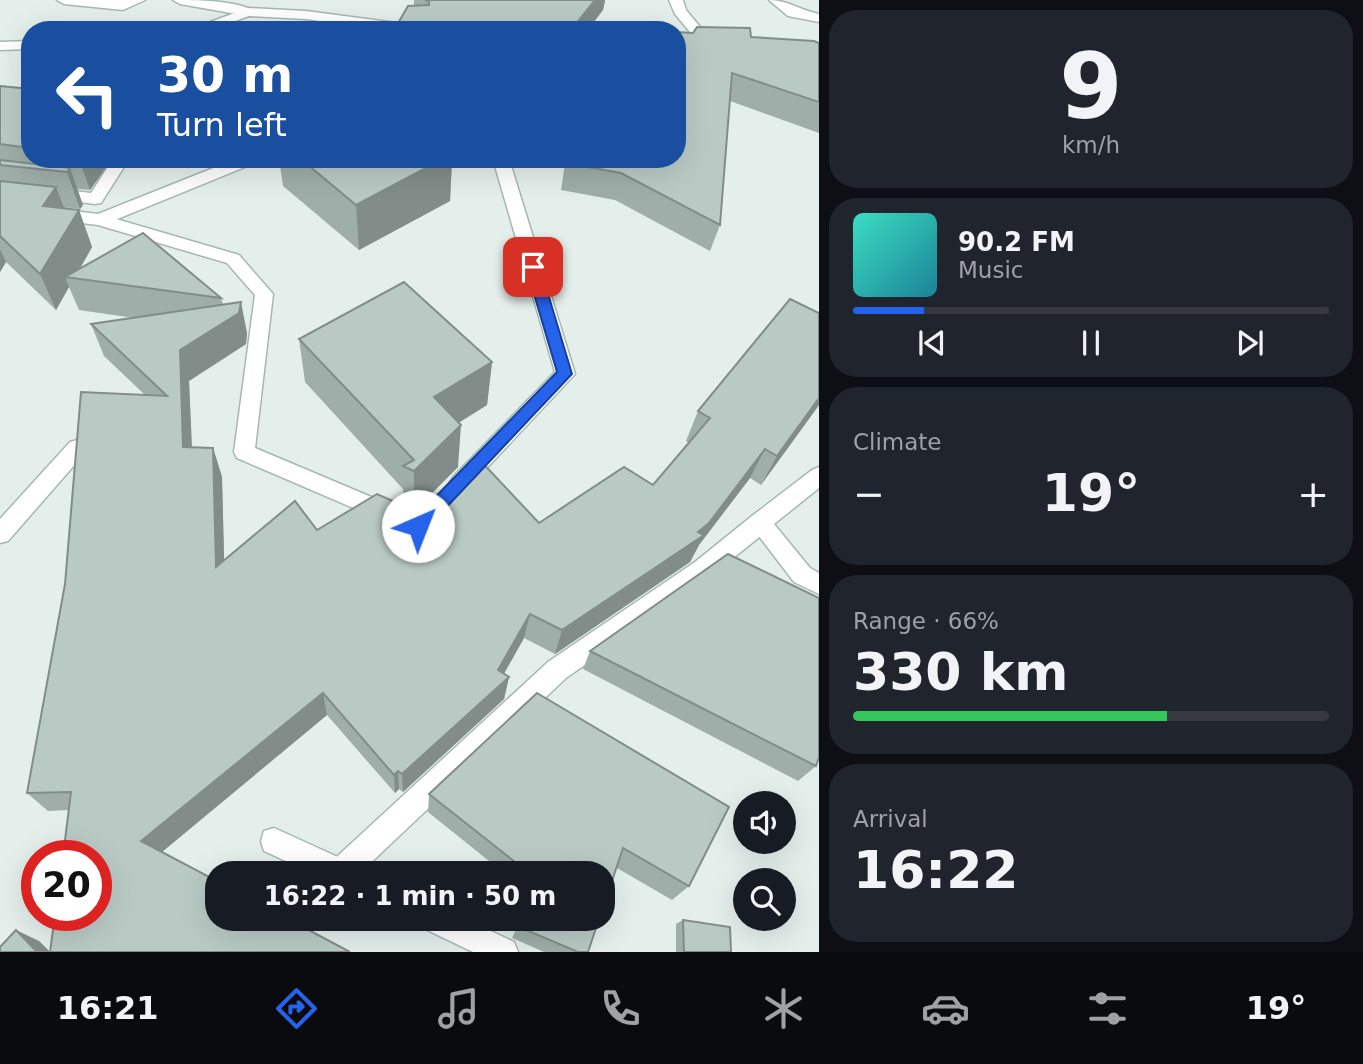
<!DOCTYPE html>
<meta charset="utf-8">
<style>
body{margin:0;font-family:"DejaVu Sans",sans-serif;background:#20242c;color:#f1f3f6;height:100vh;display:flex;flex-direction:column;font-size:26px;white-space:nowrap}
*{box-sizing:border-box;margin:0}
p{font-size:23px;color:#9ea1a6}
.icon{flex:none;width:38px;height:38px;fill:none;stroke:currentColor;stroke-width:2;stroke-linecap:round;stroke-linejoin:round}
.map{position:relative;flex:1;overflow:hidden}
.details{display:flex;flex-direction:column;gap:10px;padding:10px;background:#0d0f14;width:544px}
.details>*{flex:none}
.guide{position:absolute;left:21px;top:21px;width:665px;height:147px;border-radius:28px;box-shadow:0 7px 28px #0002;background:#1a4fa0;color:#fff;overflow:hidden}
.controls{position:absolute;left:733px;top:791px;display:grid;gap:14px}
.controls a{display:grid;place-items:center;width:63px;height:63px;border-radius:50%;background:#171b24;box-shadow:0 7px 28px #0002;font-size:35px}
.speed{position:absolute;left:21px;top:840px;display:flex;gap:14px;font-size:35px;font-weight:700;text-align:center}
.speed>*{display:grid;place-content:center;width:91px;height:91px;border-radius:50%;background:#171b24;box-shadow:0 7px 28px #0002;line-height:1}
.speed .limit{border:10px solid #d22;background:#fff;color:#111}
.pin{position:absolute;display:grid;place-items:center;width:60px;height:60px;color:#fff;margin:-30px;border-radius:14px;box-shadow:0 4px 10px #0006}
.me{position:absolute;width:77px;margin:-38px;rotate:44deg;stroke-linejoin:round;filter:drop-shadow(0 0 5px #0008)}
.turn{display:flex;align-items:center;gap:24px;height:147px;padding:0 21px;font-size:32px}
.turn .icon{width:91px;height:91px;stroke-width:2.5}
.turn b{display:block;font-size:49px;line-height:60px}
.big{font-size:52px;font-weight:700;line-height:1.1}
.details .card{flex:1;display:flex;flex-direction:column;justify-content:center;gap:10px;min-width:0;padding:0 24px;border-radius:28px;background:#20242c}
.details .dial{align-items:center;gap:0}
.dial b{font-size:91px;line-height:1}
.song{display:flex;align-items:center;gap:21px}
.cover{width:84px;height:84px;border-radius:10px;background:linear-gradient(135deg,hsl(170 70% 55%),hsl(190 70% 35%))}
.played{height:7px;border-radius:4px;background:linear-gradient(90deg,#2563eb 15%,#363941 15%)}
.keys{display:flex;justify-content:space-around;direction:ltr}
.heat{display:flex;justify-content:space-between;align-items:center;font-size:38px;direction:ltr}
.charge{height:10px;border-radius:5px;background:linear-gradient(90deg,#34c759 66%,#363941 0)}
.trip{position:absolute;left:205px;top:861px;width:410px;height:70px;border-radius:28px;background:#171b24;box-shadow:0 7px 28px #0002;font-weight:700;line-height:70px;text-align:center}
.tabs{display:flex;height:112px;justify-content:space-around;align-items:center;background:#090b0e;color:#9ea1a6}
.tabs .icon{width:49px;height:49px}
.tabs .active{color:#2563eb}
.tabs b{font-size:32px;color:#f1f3f6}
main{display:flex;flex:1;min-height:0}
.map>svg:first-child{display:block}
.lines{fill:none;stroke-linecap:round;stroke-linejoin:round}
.service-casing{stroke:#a6b8b4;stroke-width:3}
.minor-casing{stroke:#a6b8b4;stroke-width:3}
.service{fill:#fff;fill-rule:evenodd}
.minor{fill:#fff;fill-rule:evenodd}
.wall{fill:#9faea9}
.shaded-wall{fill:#828d8a}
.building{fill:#b9cac5;stroke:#828d8a;stroke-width:2}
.route{fill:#2563eb;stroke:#184099;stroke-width:2}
</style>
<main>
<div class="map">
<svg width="819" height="952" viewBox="0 0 819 952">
<rect width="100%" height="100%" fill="#e4efec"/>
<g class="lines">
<defs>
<g id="service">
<path d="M57 0H145L123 10 64 4Z"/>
<path d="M173 0C194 0 239 0 255 12L248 16 180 4Z"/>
<path d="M769 0C788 0 799 10 819 14V22L788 16Z"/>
<path d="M113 159H129L101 203 95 204 0 192V182L91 193Z"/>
<path d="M236 159H259L257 162 105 224H93L91 220 93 216Z"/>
<path d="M493 159H509L575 374 468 488 461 491 454 488 450 482 454 476 555 372Z"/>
<path d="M77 440 84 442 87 448 84 454 8 541 0 543V519L70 442Z"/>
<path d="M760 514 768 516 771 523 768 530 711 576 566 678 360 873H326L330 863 548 662 695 562 752 516Z"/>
</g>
<g id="minor">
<path d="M669 0H683L686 10 716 46 714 49H704L675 14Z"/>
<path d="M248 8 306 11 420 26 427 30H387L306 19 249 16 210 30H189Z"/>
<path d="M30 41V49L0 50V42Z"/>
<path d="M0 203 99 214 239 255 273 294 255 448 395 507 398 513 395 519 387 522 379 519 237 458 234 452 255 295 227 263 98 225 0 213Z"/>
<path d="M819 467V488L774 524 810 568 819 573V594L794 582 749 523 752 516 812 470Z"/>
<path d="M274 828 351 863 355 873H312L264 851 261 841 264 831Z"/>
<path d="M421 919H465L514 942 518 952H473L425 929Z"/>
</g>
</defs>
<!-- service casing -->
<use href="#service" class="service-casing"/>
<!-- minor casing -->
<use href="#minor" class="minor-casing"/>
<!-- service -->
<use href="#service" class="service"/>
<!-- minor -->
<use href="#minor" class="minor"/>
</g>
<!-- wall -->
<g class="wall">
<path d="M414 0H605L603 10 414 6Z"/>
<path d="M751 37 819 43V133L730 101 720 225 710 251 615 200 561 190 565 163Z"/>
<path d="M0 86 30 89V159H112L90 190 77 189 83 205 80 209 64 207 79 210 92 247 80 269 221 298 223 304 247 333 246 344 189 381 192 447 213 448 222 477 224 560 317 530 404 506 403 489 305 382 299 339 492 362 487 405 458 423V467L417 508 539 523 653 485 689 443 686 441 698 411 819 313V405L761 485 750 478 699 545 690 562 555 654 524 638 504 674 509 677 504 699 403 792 399 789 395 793 327 715 162 852 350 952H0L39 941 50 952 69 810 48 811 27 793 145 395 104 356 91 324 134 318 79 310 69 287 56 310 6 262 0 272Z"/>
<path d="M279 159H452L450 201 359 250 283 186Z"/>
<path d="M590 651 816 766 798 781 583 669Z"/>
<path d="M537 693 689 886 672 900 617 868 602 873H504L428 812 429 794Z"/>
<path d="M521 919H599L588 952H544L512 938Z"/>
<path d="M683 920 731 952H676V924Z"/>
</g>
<!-- shaded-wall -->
<g class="shaded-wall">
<path d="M595 0H605L603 10 588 30H571Z"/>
<path d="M79 159H112L90 190Z"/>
<path d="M443 159H452L450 201 359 250 356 205Z"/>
<path d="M70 168 83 205 80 209 67 172Z"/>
<path d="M56 187 70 224 79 210 92 247 74 278 65 277 69 287 56 310 40 274 43 206Z"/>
<path d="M0 249 6 262 0 272Z"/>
<path d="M241 302 247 333 246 344 189 381 193 476 183 447 180 350Z"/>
<path d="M492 362 487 405 433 439 434 397Z"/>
<path d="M819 398V405L761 485 777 456Z"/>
<path d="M461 425 458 467 414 511V471Z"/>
<path d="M213 448 222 477 225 593 216 567Z"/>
<path d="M765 449 750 478 699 545 690 562 555 654 562 630 698 532Z"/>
<path d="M530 614 524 638 495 689 509 677 504 699 403 792 402 774 498 670Z"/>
<path d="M323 693 327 715 157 856 141 841Z"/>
<path d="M398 771 399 789 395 793 394 775Z"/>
<path d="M16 930 39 941 50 952H37Z"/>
</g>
<!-- building -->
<g class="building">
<path d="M425 0H595L571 30H394L408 6 429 5V1Z"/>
<path d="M697 27 750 28 751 37 814 41 819 43V102L732 73 720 225 621 173 565 163 567 159H677V32L693 33Z"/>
<path d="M0 86 30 89V148L0 144Z"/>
<path d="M301 159H443L356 205Z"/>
<path d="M0 160 70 168 67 172 0 165Z"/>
<path d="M0 181 56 187 43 206 79 210 40 274 0 236Z"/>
<path d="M143 233 221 298 65 277Z"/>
<path d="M404 282 492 362 434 397 461 425 414 471 403 466 414 460 299 339Z"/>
<path d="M790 299 819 313V398L777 456 765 449 709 523 698 532 704 535 562 630 530 614 498 670 509 677 402 774 398 771 394 775 323 693 141 841 217 881V919H288L350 952H50L55 915H96V856H63L71 792 27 793 65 584 81 392 167 396 91 324 241 302 239 313 180 350 183 447 213 448 216 567 295 501 317 530 377 494 409 508H427L477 457 539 523 624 467 653 485 710 418 698 411Z"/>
<path d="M728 554 819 598V757L816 766 590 651Z"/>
<path d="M537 693 729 807 689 886 623 848 602 911V873H529L429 794Z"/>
<path d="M522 919H599L588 952H578L519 927Z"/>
<path d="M683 920 730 927 731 952H684Z"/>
<path d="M16 930 37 952H0V947Z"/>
</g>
<!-- route -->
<path class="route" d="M533 262 540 267 572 374 424 531H412L409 526 412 521 557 372 526 267Z"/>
</svg>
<div class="controls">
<a><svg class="icon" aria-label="sound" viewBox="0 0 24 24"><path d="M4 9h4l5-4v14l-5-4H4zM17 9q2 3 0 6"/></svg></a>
<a><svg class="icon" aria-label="search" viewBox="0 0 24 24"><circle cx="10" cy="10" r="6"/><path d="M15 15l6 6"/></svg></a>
</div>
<div class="speed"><div class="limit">20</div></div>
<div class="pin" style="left:533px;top:267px;background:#d93025"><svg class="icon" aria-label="arrive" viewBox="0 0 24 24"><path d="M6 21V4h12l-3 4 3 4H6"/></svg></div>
<svg class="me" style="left:418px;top:526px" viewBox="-20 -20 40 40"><circle r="19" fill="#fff"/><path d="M0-13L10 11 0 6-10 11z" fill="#2563eb"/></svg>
<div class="trip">16:22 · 1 min · 50 m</div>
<div class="guide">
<div class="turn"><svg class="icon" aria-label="left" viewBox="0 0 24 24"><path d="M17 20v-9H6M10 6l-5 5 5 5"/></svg><div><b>30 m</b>Turn left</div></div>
</div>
</div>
<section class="details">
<div class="card dial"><b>9</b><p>km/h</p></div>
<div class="card">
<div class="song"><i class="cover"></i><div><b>90.2 FM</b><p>Music</p></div></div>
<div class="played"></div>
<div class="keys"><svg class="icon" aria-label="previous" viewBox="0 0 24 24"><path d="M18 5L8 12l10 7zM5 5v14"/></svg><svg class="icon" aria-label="pause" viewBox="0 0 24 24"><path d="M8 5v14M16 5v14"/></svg><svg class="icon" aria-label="next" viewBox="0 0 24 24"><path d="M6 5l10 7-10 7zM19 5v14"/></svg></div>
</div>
<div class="card"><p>Climate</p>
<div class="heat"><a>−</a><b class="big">19°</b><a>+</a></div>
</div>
<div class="card"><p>Range · 66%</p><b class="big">330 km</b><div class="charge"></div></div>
<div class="card"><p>Arrival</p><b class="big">16:22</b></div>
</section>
</main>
<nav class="tabs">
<b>16:21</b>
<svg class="icon active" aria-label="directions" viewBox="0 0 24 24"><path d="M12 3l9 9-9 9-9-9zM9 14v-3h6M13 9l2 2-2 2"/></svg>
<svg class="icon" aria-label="music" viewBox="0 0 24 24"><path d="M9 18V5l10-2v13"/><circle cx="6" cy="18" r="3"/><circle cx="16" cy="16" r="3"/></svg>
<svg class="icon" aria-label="phone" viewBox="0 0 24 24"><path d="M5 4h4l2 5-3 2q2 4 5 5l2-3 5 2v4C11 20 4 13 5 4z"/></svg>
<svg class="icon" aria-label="climate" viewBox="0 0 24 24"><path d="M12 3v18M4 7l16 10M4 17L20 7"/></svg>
<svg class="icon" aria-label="car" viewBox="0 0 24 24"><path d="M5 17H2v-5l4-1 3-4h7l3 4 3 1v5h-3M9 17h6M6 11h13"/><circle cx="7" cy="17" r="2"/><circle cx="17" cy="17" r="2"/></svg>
<svg class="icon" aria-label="filters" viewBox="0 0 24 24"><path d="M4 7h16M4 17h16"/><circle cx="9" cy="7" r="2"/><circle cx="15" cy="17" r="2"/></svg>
<b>19°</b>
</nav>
